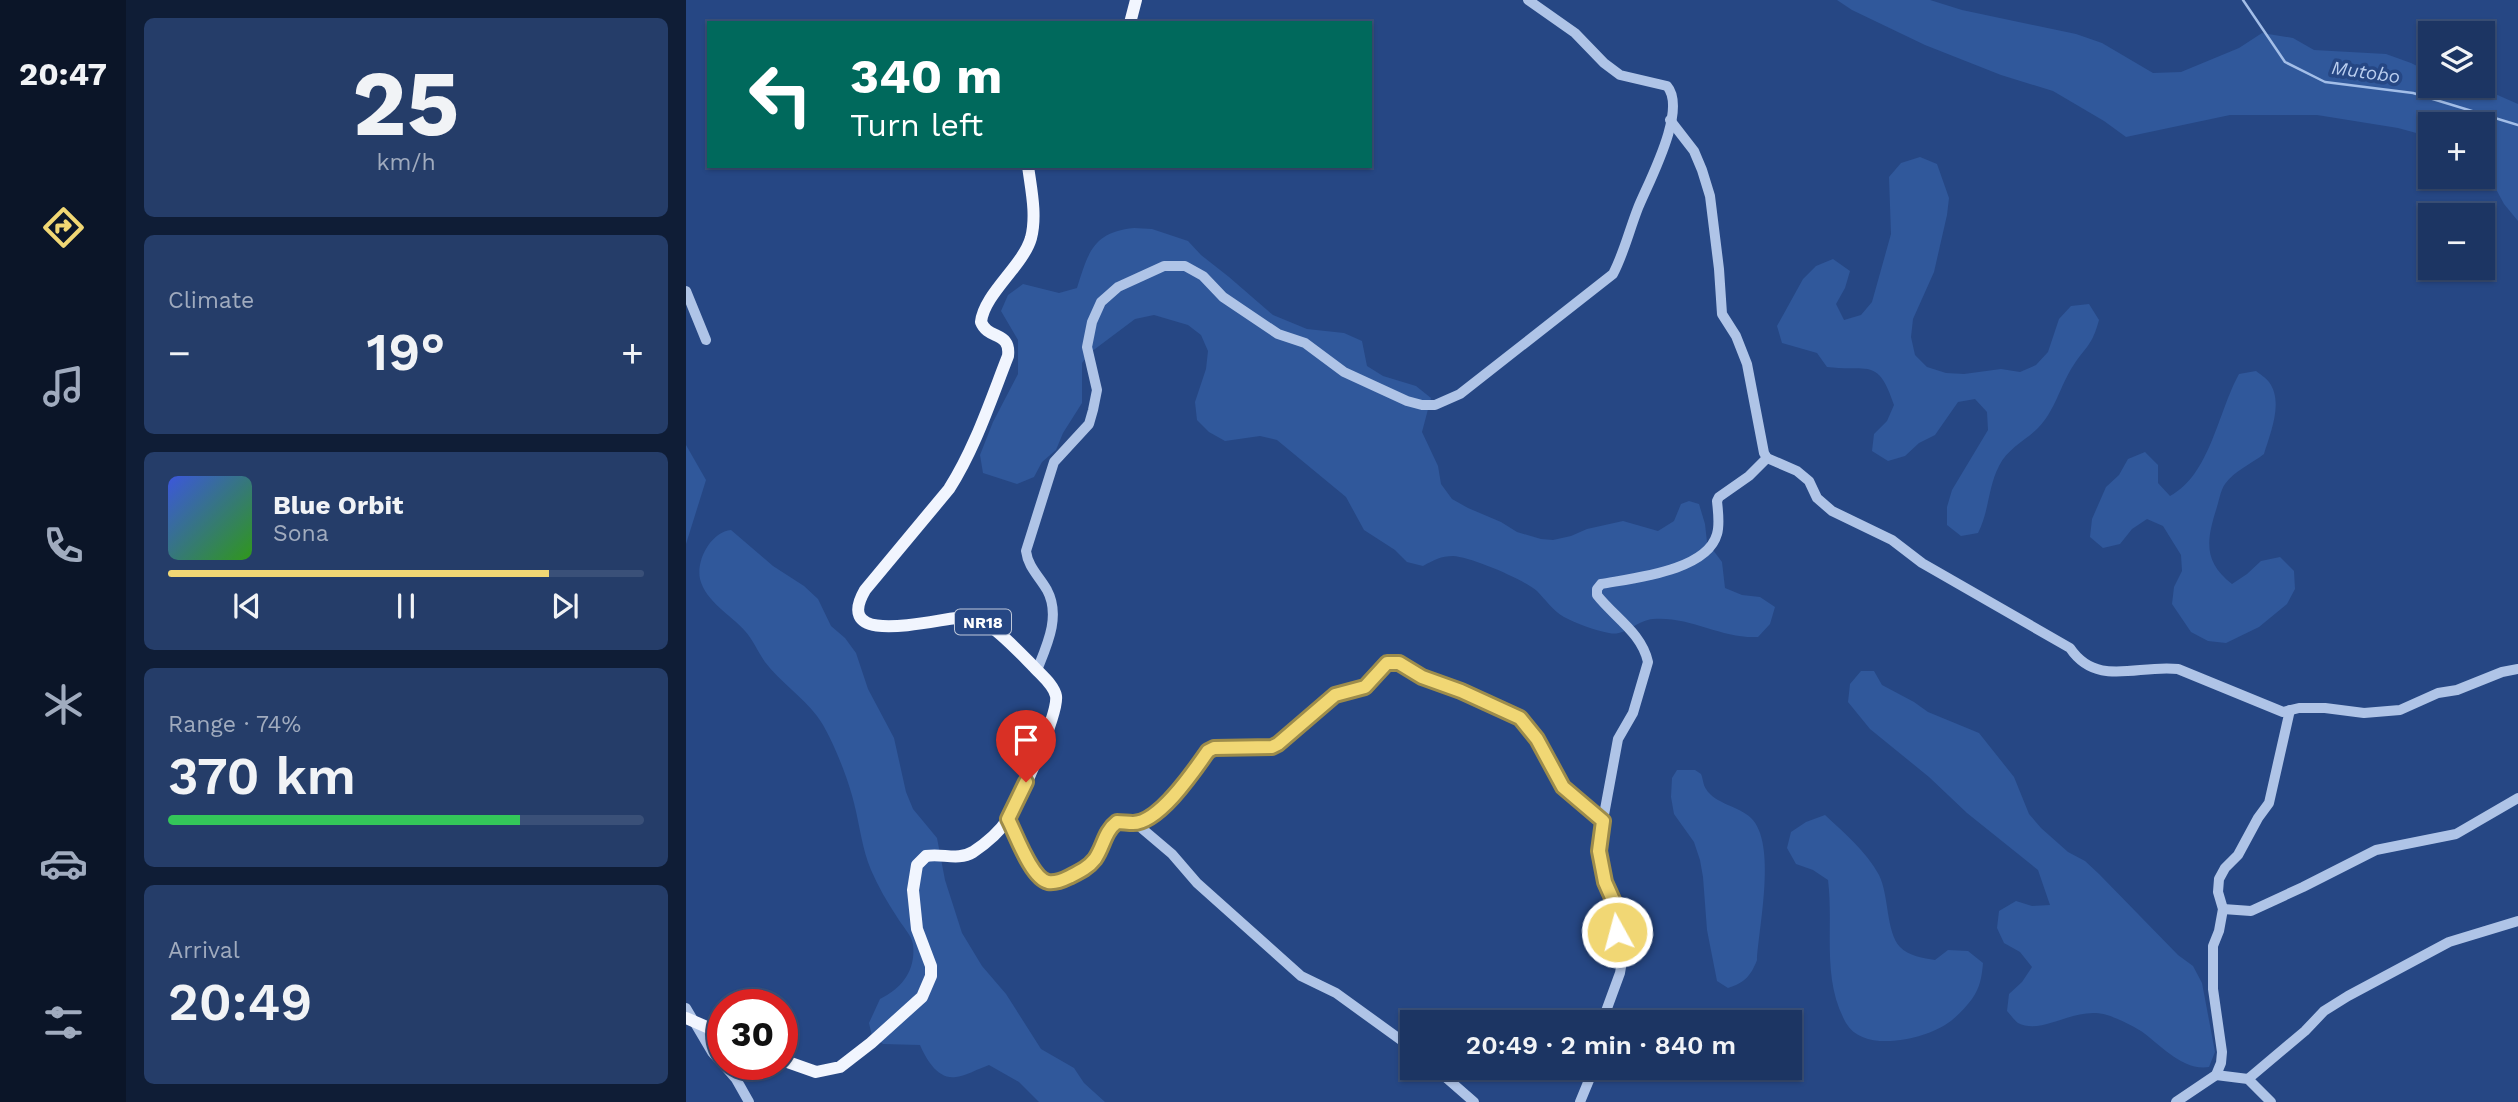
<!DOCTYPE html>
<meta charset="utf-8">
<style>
body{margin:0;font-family:"Work Sans",sans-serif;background:#253d69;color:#f1f3f6;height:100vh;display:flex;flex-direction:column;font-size:26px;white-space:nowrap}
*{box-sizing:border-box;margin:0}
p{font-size:23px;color:#a0abbe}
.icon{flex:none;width:38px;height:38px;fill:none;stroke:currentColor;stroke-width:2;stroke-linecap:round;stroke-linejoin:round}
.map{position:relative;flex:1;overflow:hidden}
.sheet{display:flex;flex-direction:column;gap:18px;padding:18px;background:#0f1d36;width:560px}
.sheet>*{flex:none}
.hud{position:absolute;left:21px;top:21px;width:665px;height:147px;border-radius:0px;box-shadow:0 2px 5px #0004,0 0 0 2px #3a5078;background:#00695c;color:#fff;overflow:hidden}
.fabs{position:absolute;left:1732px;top:21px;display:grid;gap:14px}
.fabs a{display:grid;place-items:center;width:77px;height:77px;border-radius:0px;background:#1c3563;box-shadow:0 2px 5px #0004,0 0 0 2px #3a5078;font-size:35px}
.speed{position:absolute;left:21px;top:989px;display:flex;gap:14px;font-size:35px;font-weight:700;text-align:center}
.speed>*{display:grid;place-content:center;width:91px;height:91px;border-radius:50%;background:#1c3563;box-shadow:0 2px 5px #0004,0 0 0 2px #3a5078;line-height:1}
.speed .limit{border:10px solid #d22;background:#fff;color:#111}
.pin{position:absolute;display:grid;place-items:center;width:60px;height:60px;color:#fff;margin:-72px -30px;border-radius:50% 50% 50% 0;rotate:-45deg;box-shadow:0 0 7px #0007}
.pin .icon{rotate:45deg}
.me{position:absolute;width:77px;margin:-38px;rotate:353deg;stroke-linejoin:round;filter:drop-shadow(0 0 5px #0008)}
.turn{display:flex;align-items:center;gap:24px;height:147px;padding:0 28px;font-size:32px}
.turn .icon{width:91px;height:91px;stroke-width:2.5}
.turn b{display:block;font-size:49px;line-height:60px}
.big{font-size:52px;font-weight:600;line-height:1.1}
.sheet .widget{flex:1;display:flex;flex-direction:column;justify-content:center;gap:10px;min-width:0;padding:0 24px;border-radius:10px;background:#253d69}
.sheet .dial{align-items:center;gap:0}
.dial b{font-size:91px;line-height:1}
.song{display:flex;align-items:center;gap:21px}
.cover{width:84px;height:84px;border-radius:10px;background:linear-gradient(135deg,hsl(230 70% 55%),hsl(110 70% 35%))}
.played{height:7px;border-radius:4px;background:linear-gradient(90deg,#f1d774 80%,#3a5078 80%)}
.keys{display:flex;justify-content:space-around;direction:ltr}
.heat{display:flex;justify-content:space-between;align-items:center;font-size:38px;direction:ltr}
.charge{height:10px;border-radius:5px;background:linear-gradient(90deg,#34c759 74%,#3a5078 0)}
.trip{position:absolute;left:714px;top:1010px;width:402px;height:70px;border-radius:0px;background:#1c3563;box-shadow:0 2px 5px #0004,0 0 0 2px #3a5078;font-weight:600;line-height:70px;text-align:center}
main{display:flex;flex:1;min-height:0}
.menu{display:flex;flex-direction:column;width:126px;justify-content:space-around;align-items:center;background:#0b1528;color:#a0abbe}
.menu .icon{width:49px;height:49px}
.menu .selected{color:#f1d774}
.menu b{font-size:32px;color:#f1f3f6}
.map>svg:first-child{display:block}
.green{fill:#30589b}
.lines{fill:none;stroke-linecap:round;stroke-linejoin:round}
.stream{stroke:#a3bee8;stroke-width:2.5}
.minor{stroke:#afc4e7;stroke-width:10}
.major{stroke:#f1f5fe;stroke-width:12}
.route-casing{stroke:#9d8c4b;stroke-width:18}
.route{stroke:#f1d774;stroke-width:12}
.labels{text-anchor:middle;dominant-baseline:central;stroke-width:7;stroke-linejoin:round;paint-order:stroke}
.shield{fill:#264784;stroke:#bec8da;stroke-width:2}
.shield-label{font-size:16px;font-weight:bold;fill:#fff}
.water-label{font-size:19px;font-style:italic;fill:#baceef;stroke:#264784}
</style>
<main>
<nav class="menu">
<b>20:47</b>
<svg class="icon selected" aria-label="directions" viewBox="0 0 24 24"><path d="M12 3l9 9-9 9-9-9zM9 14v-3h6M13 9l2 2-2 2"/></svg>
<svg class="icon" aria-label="music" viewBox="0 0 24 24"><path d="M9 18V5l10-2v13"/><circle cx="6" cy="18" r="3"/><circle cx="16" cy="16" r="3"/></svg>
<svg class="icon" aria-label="phone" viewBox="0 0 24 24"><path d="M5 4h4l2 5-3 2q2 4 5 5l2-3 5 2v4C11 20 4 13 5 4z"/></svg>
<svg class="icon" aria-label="climate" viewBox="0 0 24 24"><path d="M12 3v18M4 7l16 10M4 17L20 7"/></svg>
<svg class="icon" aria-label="car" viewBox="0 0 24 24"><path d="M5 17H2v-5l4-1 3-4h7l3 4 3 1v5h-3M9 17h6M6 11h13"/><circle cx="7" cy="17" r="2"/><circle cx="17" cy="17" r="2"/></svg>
<svg class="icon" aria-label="filters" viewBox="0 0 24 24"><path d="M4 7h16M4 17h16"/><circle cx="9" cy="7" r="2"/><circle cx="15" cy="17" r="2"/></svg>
</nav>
<section class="sheet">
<div class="widget dial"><b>25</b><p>km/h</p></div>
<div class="widget"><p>Climate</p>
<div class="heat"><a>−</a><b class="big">19°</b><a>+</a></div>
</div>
<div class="widget">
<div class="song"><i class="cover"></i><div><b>Blue Orbit</b><p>Sona</p></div></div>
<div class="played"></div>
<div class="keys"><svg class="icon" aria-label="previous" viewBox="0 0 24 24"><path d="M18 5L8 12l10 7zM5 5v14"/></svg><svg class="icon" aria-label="pause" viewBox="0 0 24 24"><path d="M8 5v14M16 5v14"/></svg><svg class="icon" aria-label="next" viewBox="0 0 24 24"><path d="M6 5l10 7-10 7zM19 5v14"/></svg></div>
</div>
<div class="widget"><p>Range · 74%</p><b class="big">370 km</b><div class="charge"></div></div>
<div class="widget"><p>Arrival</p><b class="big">20:49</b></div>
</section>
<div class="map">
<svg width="1832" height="1102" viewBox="0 0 1832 1102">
<rect width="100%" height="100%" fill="#264784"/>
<!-- green -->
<g class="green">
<path d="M1151 0H1244L1276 10 1390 34 1416 43 1467 73 1495 72 1553 48 1576 33 1607 38 1628 50 1700 54 1725 63 1745 73V86H1791L1832 104V221L1818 204 1797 165V124H1745V137L1712 128 1631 115H1544L1440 137 1418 121 1367 91 1315 75 1239 45 1166 10Z"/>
<path d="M1234 157 1251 164 1263 198 1261 215 1248 272 1227 319 1225 337 1229 355 1241 367 1260 373 1278 374 1315 369 1334 372 1350 365 1362 352 1373 319 1385 306 1403 304 1413 320C1406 346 1400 346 1387 366 1374 386 1369 411 1352 428 1339 441 1322 448 1313 466 1302 487 1303 512 1292 533L1275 536 1261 525V507L1266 490 1302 430 1301 412 1289 399 1272 402 1249 435 1233 443 1219 456 1202 461 1186 451 1188 434 1201 421 1208 405C1192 356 1182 372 1141 367L1131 353 1096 343 1091 326 1117 279 1130 266 1147 259 1164 271 1159 288 1150 304 1158 320 1175 315 1186 302 1205 234 1203 177 1215 163Z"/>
<path d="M448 228 466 229 502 241 515 255 543 277 587 315 621 329 658 333 676 341 681 366 697 376 730 386 745 398 736 432 752 466 755 484 766 499 782 508 815 522 831 532 855 539 867 540 885 536 901 529 937 521 972 531 988 521 995 504 1003 501 1013 504 1019 524 1021 542 1036 562 1039 588 1056 595 1074 597 1089 607 1084 624 1072 637C1036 639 1004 616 967 619 951 620 939 637 923 633 908 630 891 624 878 617 866 610 860 600 851 591 837 579 785 557 767 556 755 556 748 560 737 566L721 562 709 550 678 530 660 497 591 440 574 436 539 441 523 432 511 420 509 402 520 369 522 351 515 335 502 325 468 315 449 319 405 352 396 363V403L377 433 370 450 356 462 348 477 331 484 297 473 294 455 307 422 332 374V340L315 311 322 295 337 284 373 293 391 288C402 253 407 232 448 228Z"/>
<path d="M1570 371C1574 374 1580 378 1583 382 1598 402 1584 434 1578 454 1565 464 1548 471 1539 484 1534 491 1533 502 1530 510 1520 542 1518 562 1546 584L1561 574 1575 561 1594 557 1608 571 1609 589 1601 604 1573 627 1540 643 1522 641 1505 632 1486 604 1488 587 1496 571 1495 555 1477 526 1461 519 1446 529 1434 544 1417 548 1404 537 1406 519 1420 487 1433 475 1442 459 1459 452 1472 465V483L1484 496C1524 475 1532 412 1553 374Z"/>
<path d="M0 445 20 480 0 544Z"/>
<path d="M45 530 87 566 118 586 132 599 145 626 159 638 170 653 182 689 208 738 220 792 227 809 251 838 259 880 276 933 296 966 320 994 355 1049 388 1068 398 1083 419 1102H353L333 1082 303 1065C294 1068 277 1077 270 1077 252 1080 240 1059 234 1045L197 1044 186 1036 183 1023 194 999C216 988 230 971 227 944 225 934 216 926 211 917 201 902 192 886 185 870 176 848 174 827 168 803 163 781 145 734 131 716 116 696 94 682 79 662 72 652 67 640 59 631 44 614 20 602 14 579 10 560 25 532 45 530Z"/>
<path d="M1175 671H1188L1196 685 1228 702 1242 712 1293 733 1328 777 1343 814 1355 828 1382 852 1399 861 1413 874 1492 955 1507 966 1516 983 1529 1052 1523 1067C1496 1071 1475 1045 1455 1031 1445 1025 1431 1018 1421 1015 1389 1005 1357 1036 1332 1023 1328 1020 1324 1014 1321 1011L1323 994 1336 982 1346 967 1334 952 1318 943 1311 928 1313 911 1330 901 1346 906 1364 905 1352 870 1281 813 1243 777 1184 729 1162 702 1164 684Z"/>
<path d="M991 770H1009L1015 774C1017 778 1017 785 1020 789 1029 804 1053 806 1065 818 1091 843 1073 926 1071 960 1065 976 1058 983 1042 988L1031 981 1021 930 1017 877 1014 860 1008 842 988 814 985 797 986 778Z"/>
<path d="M1139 815C1158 833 1180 851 1193 875 1203 895 1200 932 1214 947 1222 956 1238 958 1249 960L1262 950 1282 951 1297 963C1296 976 1294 988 1286 999 1279 1008 1269 1019 1259 1025 1235 1040 1177 1053 1160 1023 1135 978 1148 928 1142 880L1127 870 1110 864 1101 848 1105 832 1120 822Z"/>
</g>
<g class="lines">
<!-- stream -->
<path class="stream" d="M1557 0 1599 62 1639 82 1727 93 1832 125"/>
<!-- minor -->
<g class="minor">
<path d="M984 120 1008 151 1016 170 1024 196 1033 269 1036 314 1050 336 1061 364 1078 453 1081 458 1111 471 1123 481 1131 498 1146 511 1206 540 1236 563 1384 648C1411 688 1452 664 1492 669L1597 712 1613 708H1639L1678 713 1714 710 1752 693 1771 690 1816 672 1832 669"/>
<path d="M0 291 20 340"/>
<path d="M351 670C361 645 375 616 361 590 353 576 342 567 340 551L368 462 403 424 407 410 411 390 401 347 406 322 415 302 432 287 478 266H499L517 276 537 297 592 334 619 343 658 372 721 401 736 405H749L774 394 927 274C938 253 943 231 952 208 962 183 1002 110 981 86L934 75 918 63 889 33 842 0"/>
<path d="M322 819 346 867 354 878 366 883 379 879 401 867 411 857 423 828 431 822H442L453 826 486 854 511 883 615 976 650 993 726 1048"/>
<path d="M446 824 463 818 477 807 522 751 528 748 586 747 621 721 649 695 675 689 701 663 709 662 736 677 775 691 834 717 851 739 877 787 917 821"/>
<path d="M1537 909 1565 911 1617 887 1690 850 1770 834 1832 798"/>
<path d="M0 1008 26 1052 37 1064"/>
<path d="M916 1022 934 973 936 961 931 932V909L919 882 913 851 915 831 932 739 947 713 962 662C956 633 928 617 911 595V589L915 584C947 578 1021 571 1031 534 1034 524 1032 512 1031 501L1033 497 1063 476 1081 458"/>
<path d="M37 1064 50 1079 63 1102"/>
<path d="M749 1068 788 1102"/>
<path d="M1530 1075 1562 1079 1585 1102"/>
<path d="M1562 1079 1619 1031 1638 1011 1662 996 1763 942 1832 921"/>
<path d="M894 1102 908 1068"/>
<path d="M1490 1102 1530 1075 1535 1063 1536 1052 1527 989V946L1533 931 1537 909 1532 892 1533 879 1539 868 1552 855 1572 818 1583 803 1604 710"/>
</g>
<!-- major -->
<g class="major">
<path d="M444 23 450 0"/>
<path d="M0 1018 37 1034"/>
<path d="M96 1060 130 1072 154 1067 185 1043 236 997 245 976V966L231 929 227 890 231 865 240 856C256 853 272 861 287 852 299 844 314 831 322 819 333 802 373 713 370 696 368 685 355 675 348 667 334 653 305 621 286 617 267 613 142 654 179 590L263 489C289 448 304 402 322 356 325 331 302 340 295 322 298 294 337 266 345 238 351 215 345 189 342 166"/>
</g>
</g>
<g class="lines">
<defs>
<path id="route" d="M340 782 322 819C330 834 345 878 362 882 368 883 377 880 383 877 393 872 402 868 409 859 418 846 418 832 431 822 436 822 442 823 447 823 473 823 508 771 522 751L528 748 586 747 592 744 649 695 679 687 701 663H713L736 677 775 691 834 718 851 739 877 787 917 821 913 851 919 882 931 909V932"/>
</defs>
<!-- route casing -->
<use href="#route" class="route-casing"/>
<!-- route -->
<use href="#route" class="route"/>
</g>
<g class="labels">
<!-- shield labels -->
<rect class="shield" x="269" y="609.5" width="56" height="25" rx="5"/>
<g class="shield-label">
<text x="297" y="622">NR18</text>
</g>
<!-- water labels -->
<g class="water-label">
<text transform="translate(1680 72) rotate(8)">Mutobo</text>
</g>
</g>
</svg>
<div class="fabs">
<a><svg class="icon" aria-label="layers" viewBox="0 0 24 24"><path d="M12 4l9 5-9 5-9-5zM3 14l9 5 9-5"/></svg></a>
<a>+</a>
<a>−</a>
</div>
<div class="speed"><div class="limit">30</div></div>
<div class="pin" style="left:340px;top:782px;background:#d93025"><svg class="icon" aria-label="arrive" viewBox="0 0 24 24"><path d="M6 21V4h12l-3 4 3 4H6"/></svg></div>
<svg class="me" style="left:931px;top:932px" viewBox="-20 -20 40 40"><circle r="17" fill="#f1d774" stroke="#fff" stroke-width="3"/><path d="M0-11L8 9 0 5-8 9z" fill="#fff"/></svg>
<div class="trip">20:49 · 2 min · 840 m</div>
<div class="hud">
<div class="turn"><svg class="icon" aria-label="left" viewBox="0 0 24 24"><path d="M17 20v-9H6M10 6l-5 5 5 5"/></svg><div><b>340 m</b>Turn left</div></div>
</div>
</div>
</main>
